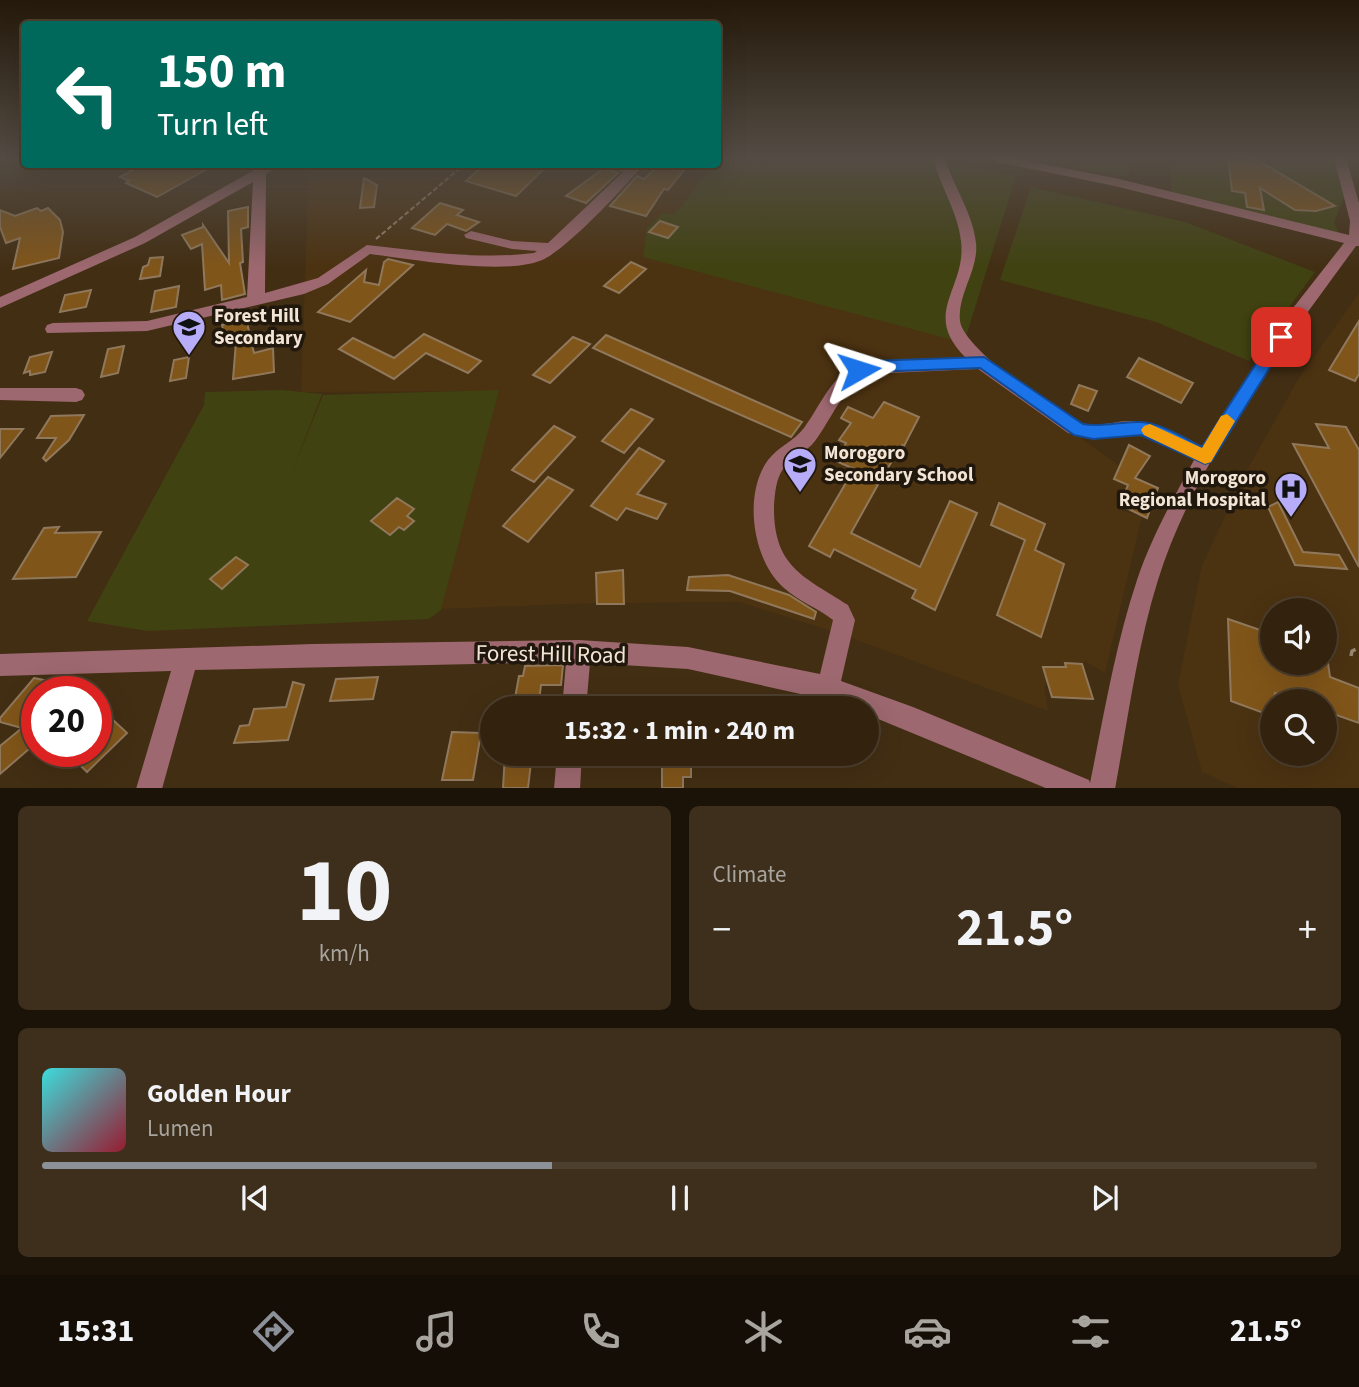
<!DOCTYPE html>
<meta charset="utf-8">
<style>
body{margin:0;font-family:"Source Sans 3",sans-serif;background:#3d2f1c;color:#f1f3f6;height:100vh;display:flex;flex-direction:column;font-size:26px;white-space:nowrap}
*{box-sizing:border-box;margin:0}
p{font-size:23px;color:#a8a49e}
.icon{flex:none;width:38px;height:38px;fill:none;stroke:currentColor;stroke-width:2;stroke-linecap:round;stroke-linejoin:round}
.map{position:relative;height:788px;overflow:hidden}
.drawer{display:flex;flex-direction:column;gap:18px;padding:18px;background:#1c1308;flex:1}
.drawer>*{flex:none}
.hud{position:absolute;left:21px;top:21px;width:700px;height:147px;border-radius:7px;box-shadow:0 7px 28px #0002,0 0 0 2px #4d3f2e;background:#00695c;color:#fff;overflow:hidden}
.controls{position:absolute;left:1260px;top:598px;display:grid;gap:14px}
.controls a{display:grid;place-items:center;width:77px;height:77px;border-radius:50%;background:#32220e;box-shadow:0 7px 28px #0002,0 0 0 2px #4d3f2e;font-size:35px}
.speed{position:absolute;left:21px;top:676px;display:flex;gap:14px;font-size:35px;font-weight:700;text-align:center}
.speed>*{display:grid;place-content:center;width:91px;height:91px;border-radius:50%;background:#32220e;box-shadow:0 7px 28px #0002,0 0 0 2px #4d3f2e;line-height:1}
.speed .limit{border:10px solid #d22;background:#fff;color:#111}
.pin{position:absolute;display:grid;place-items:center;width:60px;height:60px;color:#fff;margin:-30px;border-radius:14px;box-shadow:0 4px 10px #0006}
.me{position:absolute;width:77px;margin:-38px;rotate:84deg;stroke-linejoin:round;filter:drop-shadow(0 0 5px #0008)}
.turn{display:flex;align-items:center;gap:24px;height:147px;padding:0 21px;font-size:32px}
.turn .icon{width:91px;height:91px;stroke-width:2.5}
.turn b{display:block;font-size:49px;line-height:60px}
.big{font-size:52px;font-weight:700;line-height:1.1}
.drawer .card{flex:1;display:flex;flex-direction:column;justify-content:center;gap:10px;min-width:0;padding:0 24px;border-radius:10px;background:#3d2f1c}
.drawer .dial{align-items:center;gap:0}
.dial b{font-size:91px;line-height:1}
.song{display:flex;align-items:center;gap:21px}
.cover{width:84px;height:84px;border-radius:10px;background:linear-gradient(135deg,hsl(180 70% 55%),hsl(350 70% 35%))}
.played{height:7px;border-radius:4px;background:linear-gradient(90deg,#8c9099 40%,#4d3f2e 40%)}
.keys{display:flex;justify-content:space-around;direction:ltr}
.heat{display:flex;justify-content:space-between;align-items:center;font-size:38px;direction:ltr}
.drawer .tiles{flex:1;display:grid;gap:18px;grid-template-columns:1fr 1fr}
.card:last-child{grid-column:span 2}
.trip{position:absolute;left:480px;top:696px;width:399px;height:70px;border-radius:35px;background:#32220e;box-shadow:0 7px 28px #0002,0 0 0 2px #4d3f2e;font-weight:700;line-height:70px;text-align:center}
.tabs{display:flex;height:112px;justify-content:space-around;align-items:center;background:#140e06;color:#a8a49e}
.tabs .icon{width:49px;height:49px}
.tabs .selected{color:#8c9099}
.tabs b{font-size:32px;color:#f1f3f6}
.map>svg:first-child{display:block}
.built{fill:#4b3211;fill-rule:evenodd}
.green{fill:#404211}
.building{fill:#805519;stroke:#90785c;stroke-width:2}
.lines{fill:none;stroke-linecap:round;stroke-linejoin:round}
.path-far1{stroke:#988772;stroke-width:2;stroke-dasharray:5 2.5;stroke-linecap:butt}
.path{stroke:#988772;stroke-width:3.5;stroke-dasharray:9 4.5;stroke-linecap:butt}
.minor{fill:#9d686f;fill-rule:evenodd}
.route{fill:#1a73e8;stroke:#114b97;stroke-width:2}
.slow{fill:#f59e0b}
.labels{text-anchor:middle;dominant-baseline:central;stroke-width:7;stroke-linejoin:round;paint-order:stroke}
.poi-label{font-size:19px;font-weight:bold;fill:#f3e5d6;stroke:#21180d;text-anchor:start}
.near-street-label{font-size:23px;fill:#f3e5d6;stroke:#21180d}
</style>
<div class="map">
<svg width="1359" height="789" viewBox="0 0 1359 789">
<rect width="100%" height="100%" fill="#422e13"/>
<!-- built -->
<g class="built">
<path d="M309 165H713L674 215 964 343 1005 384 1135 477 1122 511 1142 516 1105 673 1085 661 1066 677 1044 686 1048 711 838 633 739 602 623 603 622 570 596 572V603L440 609 498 391 301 392Z"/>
<path d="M1359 293V788H1237L1202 772 1178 685 1202 565 1246 472 1300 376ZM1272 611H1325V663H1272ZM1272 702H1325V754H1272Z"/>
</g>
<!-- green -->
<g class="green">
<path d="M718 158H932L1016 176 964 343 643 257 647 228 663 213 674 215 713 165 718 164Z"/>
<path d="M1029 158H1135L1128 175 1122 177Z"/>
<path d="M1169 158H1336L1351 181 1334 222 1339 234 1172 196Z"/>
<path d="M1031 187 1185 222 1315 272 1249 361 1156 322 1000 280Z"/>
<path d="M282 390 322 394 291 475 323 395 499 390 441 610 429 619 147 631 87 621 204 405 205 392Z"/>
</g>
<!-- building -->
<g class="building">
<path d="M1228 158H1254L1335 206 1316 211 1295 210 1260 188 1264 210 1247 207 1245 193 1232 191Z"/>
<path d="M144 164H216L157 197 126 183 129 181 120 177Z"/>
<path d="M485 164H549L516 196 466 181Z"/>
<path d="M660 164H689L668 190 664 189 646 216 610 206 637 176 644 179Z"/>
<path d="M604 168 618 173 586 203 566 196Z"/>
<path d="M364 178 377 185 374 207 360 208Z"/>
<path d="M440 203 463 210 457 215 479 222 466 231 447 224 435 235 412 228Z"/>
<path d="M248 207V227L241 229 243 262 240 263 245 294 222 300 221 285 205 290 202 244 191 249 182 235 203 227V225L229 263 228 211Z"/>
<path d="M37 208 41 211 48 208 60 220 63 232 59 258 13 269 20 238 6 243 0 227V210L15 216Z"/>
<path d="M660 221 678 227 668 238 649 232Z"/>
<path d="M163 257 160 276 140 279 143 267 148 265 150 258Z"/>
<path d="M388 259 413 265 350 322 318 312 366 270 364 282 379 285 384 262Z"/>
<path d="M631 262 646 269 619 293 604 286Z"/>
<path d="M179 286 176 307 151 312 155 291Z"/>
<path d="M91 290 86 307 60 312 65 295Z"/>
<path d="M246 318 254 353 273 348 274 372 233 379 236 342 226 345 222 325Z"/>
<path d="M1359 321V374L1355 381 1329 370Z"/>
<path d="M424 334 481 361 468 373 426 353 394 379 339 349 353 338 394 358Z"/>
<path d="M606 335 719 385 802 422 791 437 709 401 593 348Z"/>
<path d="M573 337 590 344 550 383 533 375Z"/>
<path d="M124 346 118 373 101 377 108 349Z"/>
<path d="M52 352 45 372 30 375V371L24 373 30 357Z"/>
<path d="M189 357 186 378 170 381 174 360Z"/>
<path d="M1139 358 1193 383 1181 403 1127 377Z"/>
<path d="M1079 385 1097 391 1088 411 1071 404Z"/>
<path d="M884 402 919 417 904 446 902 445 886 471 889 472 883 483 880 481 851 533 920 567 950 501 977 513 935 610 912 598 916 590 834 549 830 557 809 546 854 469 836 461 846 443 839 440 851 423 841 418 848 407 873 418Z"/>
<path d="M631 409 653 419 624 453 602 441Z"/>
<path d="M84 415 69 440 46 461 43 458 56 438H37L51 416Z"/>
<path d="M1316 424 1346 427 1359 450V567L1293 444 1329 448Z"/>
<path d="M554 426 575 437 534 482 512 470Z"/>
<path d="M0 429H23L0 458Z"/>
<path d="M1129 445 1150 456 1135 478 1158 488 1147 518 1120 505 1128 485 1114 479Z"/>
<path d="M639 448 664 461 637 494 666 504 657 519 626 508 617 520 591 506Z"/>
<path d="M548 477 573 490 528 542 503 526Z"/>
<path d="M397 498 414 509 407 516 414 521 404 530 399 527 390 535 371 521Z"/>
<path d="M1278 502 1303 552 1339 555 1347 569 1295 565 1268 507Z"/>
<path d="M999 503 1045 524 1035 550 1064 564 1041 637 997 615 1025 540 991 525Z"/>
<path d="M59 527 55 533 101 532 76 577 13 579 44 528Z"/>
<path d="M236 557 248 565 222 589 210 579Z"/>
<path d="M623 570 624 604H597L596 573Z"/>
<path d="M728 575 789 595 816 612 814 619 730 591 687 590 689 577Z"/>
<path d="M1228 619 1269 633 1272 663H1328L1330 677 1359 688V723L1325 711V702H1299L1275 693 1272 716 1231 701Z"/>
<path d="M1065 663 1082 664 1093 699 1052 697 1043 667H1066Z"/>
<path d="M563 665 561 685H541L538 709H513L519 676H523L525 666Z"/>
<path d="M378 677 373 699 330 701 336 679Z"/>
<path d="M34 678 53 682 46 691H37V703L30 712 35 717 37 715V742L0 774V746L22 728 0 722V718Z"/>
<path d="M293 682 304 685 288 740 234 743 240 726 249 725 254 709 286 707Z"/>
<path d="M112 719 127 733 87 772 66 751H96V733Z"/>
<path d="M452 732 481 733 473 780H442Z"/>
<path d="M505 754H532L528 788H503Z"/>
<path d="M662 754H691V777H683V788H662Z"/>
</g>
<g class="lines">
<!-- path-far1 -->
<path class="path-far1" d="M376 239 465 164"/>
<!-- path -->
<path class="path" d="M1351 656 1352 651 1359 648"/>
<!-- minor -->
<g class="minor">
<path d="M933 158H945C953 186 973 213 976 243 979 270 957 294 960 321 963 348 1054 412 1079 422 1095 429 1116 420 1132 421 1157 421 1180 435 1202 446L1286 317 1344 243 1115 186 997 162 991 158H1014L1115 178 1349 235 1350 221 1334 158H1346L1359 203V246H1356C1285 343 1194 464 1158 580 1137 647 1128 719 1115 789H1048L866 714V709H852L828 700 688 669 590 663 586 709H562L566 662 195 670 162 789H136L171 671 0 676V654L313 644 579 640 688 647 820 674 833 620C818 608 798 601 784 588 752 560 743 494 768 460 778 447 794 441 804 428 821 405 833 371 863 362L966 358C920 313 967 289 961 241 958 212 940 186 933 158ZM978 369 1068 433 1090 438 1131 435 1148 437 1194 460C1173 499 1151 538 1137 580 1115 646 1104 715 1090 783L1089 780 913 707 841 681 855 620 848 605C803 576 773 567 774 505 775 493 776 479 783 469 791 457 806 453 815 441 832 418 842 390 866 374Z"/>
<path d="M265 164H281L266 174 265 293 318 278 367 245C423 251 478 260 534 253L537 251 512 249 466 238 464 235 471 231 512 241 548 243 623 172 600 164H644C627 185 565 251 542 260 506 276 411 259 370 254L328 284 304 294 147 331 47 333 45 329 47 325 53 323 147 321 247 297 253 182 145 243 0 308V297L135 237Z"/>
<path d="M0 388H76L82 390 85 395 82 400 76 402 0 400Z"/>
<path d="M557 754H582L580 789H554Z"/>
</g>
</g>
<!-- sky -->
<linearGradient id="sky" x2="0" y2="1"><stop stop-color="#24190a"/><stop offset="0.59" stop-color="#544c44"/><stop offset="1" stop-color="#544c44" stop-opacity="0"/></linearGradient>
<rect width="1359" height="268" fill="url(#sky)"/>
<!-- route -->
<path class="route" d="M1281 331 1289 337 1211 462 1205 464 1141 435 1093 439 1074 435 980 368 870 372 859 376 851 370 854 366 868 361 984 357 1083 424C1102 428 1121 421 1140 422 1161 423 1184 438 1202 447L1276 333Z"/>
<!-- slow -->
<path class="slow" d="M1227 414 1235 421 1211 462 1205 464 1144 435 1141 430 1144 426 1150 424 1202 448 1221 416Z"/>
<!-- icons -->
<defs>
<symbol id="school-pin" viewBox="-11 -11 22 30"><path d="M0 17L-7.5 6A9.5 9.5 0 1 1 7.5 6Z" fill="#b6acf8" stroke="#21180d"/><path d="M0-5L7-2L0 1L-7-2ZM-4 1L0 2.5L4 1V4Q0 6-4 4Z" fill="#111"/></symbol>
<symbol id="hospital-pin" viewBox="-11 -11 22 30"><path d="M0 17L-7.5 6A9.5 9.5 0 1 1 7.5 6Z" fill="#b6acf8" stroke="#21180d"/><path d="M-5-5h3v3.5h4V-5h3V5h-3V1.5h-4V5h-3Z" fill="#111"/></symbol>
</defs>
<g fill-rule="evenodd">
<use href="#school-pin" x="170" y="308" width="38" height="52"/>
<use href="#school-pin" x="781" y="445" width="38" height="52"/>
<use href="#hospital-pin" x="1272" y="470" width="38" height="52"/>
</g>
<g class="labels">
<!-- poi labels -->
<g class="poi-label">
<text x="214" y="316">Forest Hill<tspan x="214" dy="22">Secondary</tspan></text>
<text x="824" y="453">Morogoro<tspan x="824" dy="22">Secondary School</tspan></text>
<text x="1266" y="478" text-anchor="end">Morogoro<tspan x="1266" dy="22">Regional Hospital</tspan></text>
</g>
<!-- near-street labels -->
<g class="near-street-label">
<text transform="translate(551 654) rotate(1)">Forest Hill Road</text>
</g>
</g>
</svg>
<div class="controls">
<a><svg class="icon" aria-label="sound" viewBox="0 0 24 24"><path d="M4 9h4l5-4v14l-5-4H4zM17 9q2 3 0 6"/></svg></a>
<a><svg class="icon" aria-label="search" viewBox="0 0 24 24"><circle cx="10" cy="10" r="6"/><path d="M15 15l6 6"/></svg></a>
</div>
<div class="speed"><div class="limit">20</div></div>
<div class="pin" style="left:1281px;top:337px;background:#d93025"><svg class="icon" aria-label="arrive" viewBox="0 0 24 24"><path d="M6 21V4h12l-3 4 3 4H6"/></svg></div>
<svg class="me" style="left:859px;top:370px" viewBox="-20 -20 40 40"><path d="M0-17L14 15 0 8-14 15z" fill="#1a73e8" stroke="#fff" stroke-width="4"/></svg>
<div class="trip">15:32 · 1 min · 240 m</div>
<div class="hud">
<div class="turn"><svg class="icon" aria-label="left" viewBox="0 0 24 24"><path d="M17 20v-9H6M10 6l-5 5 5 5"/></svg><div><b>150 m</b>Turn left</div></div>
</div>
</div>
<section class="drawer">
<div class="tiles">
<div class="card dial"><b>10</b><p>km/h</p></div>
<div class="card"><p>Climate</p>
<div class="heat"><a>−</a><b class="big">21.5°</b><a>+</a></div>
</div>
<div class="card">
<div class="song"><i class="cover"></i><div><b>Golden Hour</b><p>Lumen</p></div></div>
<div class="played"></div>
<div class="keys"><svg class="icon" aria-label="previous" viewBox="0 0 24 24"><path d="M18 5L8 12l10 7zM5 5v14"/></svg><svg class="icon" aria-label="pause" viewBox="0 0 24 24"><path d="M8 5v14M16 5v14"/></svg><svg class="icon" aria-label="next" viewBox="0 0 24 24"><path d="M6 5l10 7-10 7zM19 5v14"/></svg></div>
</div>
</div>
</section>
<nav class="tabs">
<b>15:31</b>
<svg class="icon selected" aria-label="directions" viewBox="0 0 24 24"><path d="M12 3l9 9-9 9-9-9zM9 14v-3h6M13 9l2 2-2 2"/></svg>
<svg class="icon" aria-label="music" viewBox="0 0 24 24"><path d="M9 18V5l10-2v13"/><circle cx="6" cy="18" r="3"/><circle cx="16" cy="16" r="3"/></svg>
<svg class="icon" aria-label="phone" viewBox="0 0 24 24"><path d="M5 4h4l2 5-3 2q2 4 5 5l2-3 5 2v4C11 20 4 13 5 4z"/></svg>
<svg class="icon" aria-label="climate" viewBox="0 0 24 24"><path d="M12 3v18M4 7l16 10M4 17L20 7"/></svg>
<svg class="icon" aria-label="car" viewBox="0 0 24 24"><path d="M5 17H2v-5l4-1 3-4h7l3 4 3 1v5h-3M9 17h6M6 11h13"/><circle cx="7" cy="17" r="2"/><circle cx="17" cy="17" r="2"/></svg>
<svg class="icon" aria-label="filters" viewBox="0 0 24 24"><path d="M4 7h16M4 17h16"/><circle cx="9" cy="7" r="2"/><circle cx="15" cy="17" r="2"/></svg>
<b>21.5°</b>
</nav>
